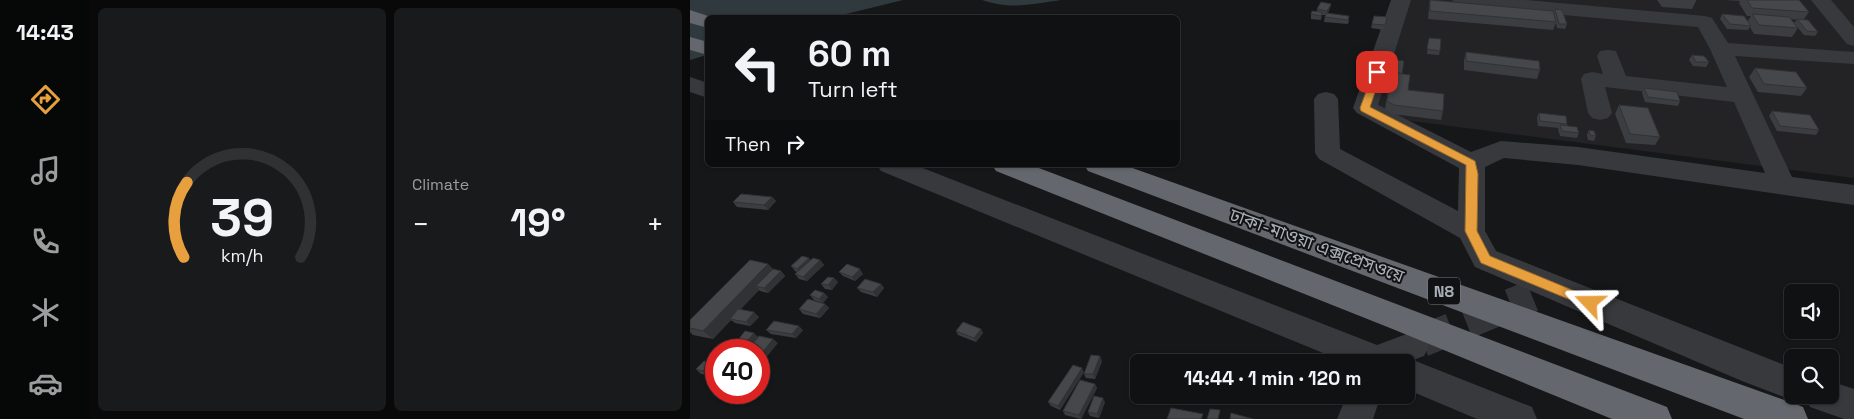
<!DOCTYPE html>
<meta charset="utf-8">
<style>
body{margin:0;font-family:"Space Grotesk","Noto Sans Bengali",sans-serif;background:#191a1b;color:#f1f3f6;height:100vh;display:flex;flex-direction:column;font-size:19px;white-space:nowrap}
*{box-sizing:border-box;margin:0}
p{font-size:16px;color:#9c9d9f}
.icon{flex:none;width:28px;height:28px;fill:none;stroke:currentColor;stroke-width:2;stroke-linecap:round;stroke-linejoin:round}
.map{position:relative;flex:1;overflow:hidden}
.panel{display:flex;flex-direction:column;gap:8px;padding:8px;background:#09090a;width:600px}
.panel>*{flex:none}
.top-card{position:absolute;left:15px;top:15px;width:475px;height:152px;border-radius:8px;box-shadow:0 1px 4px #0004,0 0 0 1px #303132;background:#101112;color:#f1f3f6;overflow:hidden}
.fabs{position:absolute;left:1094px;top:284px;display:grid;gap:10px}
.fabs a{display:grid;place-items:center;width:55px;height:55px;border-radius:8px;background:#101112;box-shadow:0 1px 4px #0004,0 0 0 1px #303132;font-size:25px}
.speed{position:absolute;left:15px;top:339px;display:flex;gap:10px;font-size:25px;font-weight:700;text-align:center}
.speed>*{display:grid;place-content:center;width:65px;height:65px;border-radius:50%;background:#101112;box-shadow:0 1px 4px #0004,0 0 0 1px #303132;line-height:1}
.speed .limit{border:8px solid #d22;background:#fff;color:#111}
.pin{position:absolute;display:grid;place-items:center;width:42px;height:42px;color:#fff;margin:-21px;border-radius:10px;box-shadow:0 2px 8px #0006}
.me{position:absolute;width:55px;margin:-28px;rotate:293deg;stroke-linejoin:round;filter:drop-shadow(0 0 4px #0008)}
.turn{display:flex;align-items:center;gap:18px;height:105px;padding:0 20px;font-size:22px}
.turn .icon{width:65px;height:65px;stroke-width:2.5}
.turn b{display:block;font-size:35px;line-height:42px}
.then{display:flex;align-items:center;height:48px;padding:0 20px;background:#0003;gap:10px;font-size:19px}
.big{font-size:38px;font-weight:700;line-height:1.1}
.panel .tile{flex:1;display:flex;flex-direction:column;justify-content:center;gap:8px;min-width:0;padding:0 18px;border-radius:8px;background:#191a1b}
.panel .dial{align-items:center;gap:0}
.dial svg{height:130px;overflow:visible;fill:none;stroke:#303132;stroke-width:7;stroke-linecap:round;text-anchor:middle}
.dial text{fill:#f1f3f6;stroke:none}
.heat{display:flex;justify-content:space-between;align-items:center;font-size:28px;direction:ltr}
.panel .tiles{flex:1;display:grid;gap:8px;grid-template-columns:repeat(2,1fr)}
.trip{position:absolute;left:440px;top:354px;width:285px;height:50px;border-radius:8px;background:#101112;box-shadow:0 1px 4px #0004,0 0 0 1px #303132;font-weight:700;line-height:50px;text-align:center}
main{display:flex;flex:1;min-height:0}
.dock{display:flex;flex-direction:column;width:90px;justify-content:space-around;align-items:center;background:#060707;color:#9c9d9f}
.dock .icon{width:35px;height:35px}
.dock .selected{color:#e8a03f}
.dock b{font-size:22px;color:#f1f3f6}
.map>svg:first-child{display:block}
.built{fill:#232325}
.water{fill:#2f393e}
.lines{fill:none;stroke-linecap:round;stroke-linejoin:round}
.minor-tunnel{stroke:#333538;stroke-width:32;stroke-dasharray:32 16;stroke-linecap:butt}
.minor{fill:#38393d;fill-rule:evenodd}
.highway{fill:#64676e;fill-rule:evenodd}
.wall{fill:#3c3d40}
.shaded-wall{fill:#313234}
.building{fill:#46474b;stroke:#313234}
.route{fill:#e8a03f;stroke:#976829}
.labels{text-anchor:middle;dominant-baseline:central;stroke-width:4;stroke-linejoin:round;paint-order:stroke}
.shield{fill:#111213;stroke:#7b8086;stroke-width:1}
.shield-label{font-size:16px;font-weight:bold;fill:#a9afb8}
.street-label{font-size:18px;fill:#a9afb8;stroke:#111213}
</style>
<main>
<nav class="dock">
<b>14:43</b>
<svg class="icon selected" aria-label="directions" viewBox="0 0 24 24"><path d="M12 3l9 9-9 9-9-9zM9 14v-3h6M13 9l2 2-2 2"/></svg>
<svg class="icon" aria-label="music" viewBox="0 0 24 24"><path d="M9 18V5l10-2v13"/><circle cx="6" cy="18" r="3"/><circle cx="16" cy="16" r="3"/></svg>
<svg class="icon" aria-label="phone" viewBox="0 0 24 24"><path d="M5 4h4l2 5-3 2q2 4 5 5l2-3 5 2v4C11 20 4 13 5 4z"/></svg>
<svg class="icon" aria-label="climate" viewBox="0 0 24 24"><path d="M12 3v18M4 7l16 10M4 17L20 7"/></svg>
<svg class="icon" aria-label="car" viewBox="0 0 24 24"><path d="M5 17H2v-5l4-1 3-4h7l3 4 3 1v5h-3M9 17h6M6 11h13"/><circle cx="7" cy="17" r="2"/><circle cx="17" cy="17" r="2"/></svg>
</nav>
<section class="panel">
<div class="tiles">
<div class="tile dial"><svg viewBox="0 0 100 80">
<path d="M14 69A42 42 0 1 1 86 69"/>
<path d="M14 69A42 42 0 0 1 16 23" stroke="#e8a03f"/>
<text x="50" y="56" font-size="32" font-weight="700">39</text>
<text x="50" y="72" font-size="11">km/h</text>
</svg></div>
<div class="tile"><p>Climate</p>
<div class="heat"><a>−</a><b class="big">19°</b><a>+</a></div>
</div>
</div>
</section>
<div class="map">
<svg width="1164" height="419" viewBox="0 0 1164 419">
<rect width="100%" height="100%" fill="#161718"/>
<!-- built -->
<path class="built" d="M703 0H1164V178L683 116Z"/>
<!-- water -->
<g class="water">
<path d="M0 0H213L144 17 18 18 17 55 0 60Z"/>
<path d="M292 0H371C342 4 321 10 292 0Z"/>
</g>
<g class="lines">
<!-- minor-tunnel -->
<path class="minor-tunnel" d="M732 341 842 296"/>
<!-- minor -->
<g class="minor">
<path d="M701 0H721L688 105 781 152 811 141 888 147 1075 173 1044 102 915 87 922 113 918 118 910 120 902 118 898 113 891 79 894 74 902 72 913 74 907 56 910 51 918 50 926 51 936 76 1037 87 1020 49 1008 27 772 6 765 4 762 0H836L1015 16 1022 18 1038 43 1164 52V64L1045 56 1102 177 1164 185V205L888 165 814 158 795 167V231L806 251 1102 368V395H1114L1102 400 1052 381 785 267 770 238 629 159 625 153 624 99 628 94 636 92 644 94 648 99 650 149 768 211 769 168 667 113 663 108Z"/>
<path d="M1121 0H1141L1164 27V46L1157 44Z"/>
<path d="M0 77 18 83V98L0 92Z"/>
<path d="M187 165H225L687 345 722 332 734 336 739 346 734 356 723 360 842 407 847 419H787L716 389V362H655L191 171Z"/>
<path d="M1140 381 1164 389V419H1154L1120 407 1115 395H1140Z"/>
<path d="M657 395H691L683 419H647Z"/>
</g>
<!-- highway -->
<g class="highway">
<path d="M0 10 24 18H18V28L0 23Z"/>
<path d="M0 37 18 42V55L0 50Z"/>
<path d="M302 165H341L964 402 977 407 982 419H922L705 330 306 171Z"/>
<path d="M394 165H434L1100 402 1113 407 1118 419H1054L398 171Z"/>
</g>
</g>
<!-- wall -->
<g class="wall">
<path d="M740 0 864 13 865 9 877 24 875 29 867 28 866 23 863 30 738 19 739 8Z"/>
<path d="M967 0H1006V1L1002 9 972 7Z"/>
<path d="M1035 0H1109L1119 12 1114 19 1128 32 1125 36 1114 35 1104 23 1107 20 1101 19 1108 28 1102 37 1064 34 1060 27 1058 30 1037 29 1030 19 1032 14 1058 21 1061 16H1057L1049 3 1050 1Z"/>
<path d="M641 4 640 8 638 13 659 20 658 24 634 22 635 15H632L631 20 621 19V14L627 12V9Z"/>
<path d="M697 17 694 30 681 28 682 24Z"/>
<path d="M738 42 750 51 749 55 737 54Z"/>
<path d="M776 52 850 70 847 79 774 70V60Z"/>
<path d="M1002 55 1019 62 1016 67 1003 66 999 60Z"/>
<path d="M702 59 712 74 718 90 753 111 751 120 702 114 695 109 700 78H699Z"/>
<path d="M1065 68 1117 88 1111 96 1068 92 1059 77Z"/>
<path d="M954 88 990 101 988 106 955 102 952 93Z"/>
<path d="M929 105 970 137 965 145 936 143 925 114Z"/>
<path d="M1082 111 1129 130 1126 135 1087 131 1079 116Z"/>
<path d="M849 113 877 124V125L889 133 887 138 870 136 868 129 869 128 848 126 847 117Z"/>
<path d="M899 130 906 136 904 141 898 140 897 135Z"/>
<path d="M82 197 86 201 78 210 47 207 43 202Z"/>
<path d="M120 260H130L134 265 117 281 109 279 105 274 107 272 105 271 101 266Z"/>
<path d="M78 264 83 270 91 271 95 276 78 293 70 291 69 290 50 310 69 317 60 326 45 323 41 320 23 339 3 335 0 332V320Z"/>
<path d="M149 272 173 274 165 281 153 276Z"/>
<path d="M144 278 148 282 142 290 135 289 131 284Z"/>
<path d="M191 284 194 288 187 297 171 292 167 288Z"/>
<path d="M134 293 138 297 133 303 124 300 120 295Z"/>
<path d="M135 304 139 308 130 318 113 314 109 309Z"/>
<path d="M291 329 293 333 286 342 268 335 266 331Z"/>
<path d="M76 330H113L106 338 81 334Z"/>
<path d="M412 361 405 379 396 378 394 374Z"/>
<path d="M26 362V379L21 378 17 375 11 374 6 369 24 364Z"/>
<path d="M394 372 370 410 361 406 358 402Z"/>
<path d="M405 384 407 388 391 419 375 415 373 411Z"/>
<path d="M415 402 409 418 400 416 398 412Z"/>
</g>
<!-- shaded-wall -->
<g class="shaded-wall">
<path d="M641 4 640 8 637 15V11Z"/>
<path d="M82 197 86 201 78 210 74 205Z"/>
<path d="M119 258 123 263 112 274 107 269Z"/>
<path d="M130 260 134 265 117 281 113 277Z"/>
<path d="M78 264 86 272 66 286 69 290 41 319H40L41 320 23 339 13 331Z"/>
<path d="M170 269 173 274 165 281 162 277Z"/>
<path d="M91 271 95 276 78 293 74 288Z"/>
<path d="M144 278 148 282 142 290 138 285Z"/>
<path d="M191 284 194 288 187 297 183 292Z"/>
<path d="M134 293 138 297 133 303 129 299Z"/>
<path d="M135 304 139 308 130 318 126 314Z"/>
<path d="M64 312 69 317 60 326 56 322Z"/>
<path d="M109 326 113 330 106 338 102 334Z"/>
<path d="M291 329 293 333 286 342 284 338Z"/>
<path d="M64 333 68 337 58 350H50Z"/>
<path d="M83 339 88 343 71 364 69 362V357Z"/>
<path d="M410 356 412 361 405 379 403 374Z"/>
<path d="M21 362 26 366 17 374 13 371Z"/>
<path d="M392 368 394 372 370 410 368 406Z"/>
<path d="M405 384 407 388 391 419 389 415Z"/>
<path d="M413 398 415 402 409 418 407 414Z"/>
</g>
<!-- building -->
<g class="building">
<path d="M740 0 863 11 866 22 740 11Z"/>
<path d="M1057 0H1109L1119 12 1062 8Z"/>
<path d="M631 2 641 4 637 11 627 9Z"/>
<path d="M865 9 872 10 877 24H869Z"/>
<path d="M622 11 632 12 631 16 621 14Z"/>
<path d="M636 13 659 16 658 20 635 17Z"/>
<path d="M1032 14 1054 16 1061 26 1040 24Z"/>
<path d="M1062 14 1099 17 1108 28 1069 25Z"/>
<path d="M684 16 697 17 695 25 682 24Z"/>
<path d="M1107 19 1118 20 1128 32 1117 31Z"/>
<path d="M739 38 751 39 750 51 737 49Z"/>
<path d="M776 52 849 61 850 70 776 61Z"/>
<path d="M1002 55 1014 56 1019 62H1006Z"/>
<path d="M702 59 714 61 712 74 701 72V74L699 73Z"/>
<path d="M1065 68 1106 72 1117 88 1074 84Z"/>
<path d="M701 72 720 75 718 90 754 94 753 111 704 105 697 101Z"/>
<path d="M954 88 987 92 990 101 958 97Z"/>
<path d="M929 105 958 108 970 137 940 134Z"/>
<path d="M1082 111 1120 115 1129 130 1090 126Z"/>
<path d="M849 113 876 116 877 124 850 121Z"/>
<path d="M870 125 887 127 889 133 872 131Z"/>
<path d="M899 130 904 131 906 136 900 135Z"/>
<path d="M51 194 82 197 74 205 43 202Z"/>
<path d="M112 256 119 258 107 269 101 266Z"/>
<path d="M123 258 130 260 113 277 105 274Z"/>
<path d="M60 260 78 264 13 331 0 328V320Z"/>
<path d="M157 264 170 269 162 277 149 272Z"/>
<path d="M83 269 91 271 74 288 66 286Z"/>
<path d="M138 277 144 278 138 285 131 284Z"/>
<path d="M175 279 191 284 183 292 167 288Z"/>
<path d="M125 290 134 293 129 299 120 295Z"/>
<path d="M118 299 135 304 126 314 109 309Z"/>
<path d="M48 309 64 312 56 322 40 319Z"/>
<path d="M84 321 109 326 102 334 76 330Z"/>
<path d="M273 322 291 329 284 338 266 331Z"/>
<path d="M55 331 64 333 50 350H40Z"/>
<path d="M69 336 83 339 69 357V350H58Z"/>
<path d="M401 355 410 356 403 374H394Z"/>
<path d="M14 361 21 362 13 371 6 369Z"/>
<path d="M26 362V376L15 374Z"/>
<path d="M383 365 392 368 368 406 358 402Z"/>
<path d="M390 380 405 384 389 415 373 411Z"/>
<path d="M404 396 413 398 407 414 398 412Z"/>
<path d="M481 408 513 414 511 419H477Z"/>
<path d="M520 409 530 410 528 419H517Z"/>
<path d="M541 413 563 419H540Z"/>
</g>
<!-- route -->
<path class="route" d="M684 70H690L692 72 680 107 785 161 788 174 787 231 800 256 904 299 906 303 904 306 900 308 895 306 791 263 775 231 776 165 671 111 670 108Z"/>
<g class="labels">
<!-- shield labels -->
<rect class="shield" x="738" y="277.5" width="32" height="27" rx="4"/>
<g class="shield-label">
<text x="754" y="291">N8</text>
</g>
<!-- street labels -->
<g class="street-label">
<text transform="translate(627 245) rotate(20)">ঢাকা-মাওয়া এক্সপ্রেসওয়ে</text>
</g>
</g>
</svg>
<div class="fabs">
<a><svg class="icon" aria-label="sound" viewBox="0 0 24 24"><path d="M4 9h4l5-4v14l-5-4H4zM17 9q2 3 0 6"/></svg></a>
<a><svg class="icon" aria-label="search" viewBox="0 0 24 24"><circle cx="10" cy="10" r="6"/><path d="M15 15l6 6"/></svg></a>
</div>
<div class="speed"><div class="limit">40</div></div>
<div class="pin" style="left:687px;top:72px;background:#d93025"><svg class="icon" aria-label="arrive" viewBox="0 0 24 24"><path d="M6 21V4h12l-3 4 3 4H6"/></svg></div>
<svg class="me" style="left:900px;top:303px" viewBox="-20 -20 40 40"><path d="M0-17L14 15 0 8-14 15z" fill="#e8a03f" stroke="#fff" stroke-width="4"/></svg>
<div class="trip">14:44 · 1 min · 120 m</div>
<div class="top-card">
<div class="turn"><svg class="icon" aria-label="left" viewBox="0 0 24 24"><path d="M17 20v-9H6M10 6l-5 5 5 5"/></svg><div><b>60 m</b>Turn left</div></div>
<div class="then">Then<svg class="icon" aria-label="right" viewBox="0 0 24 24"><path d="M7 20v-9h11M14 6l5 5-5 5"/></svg></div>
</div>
</div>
</main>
